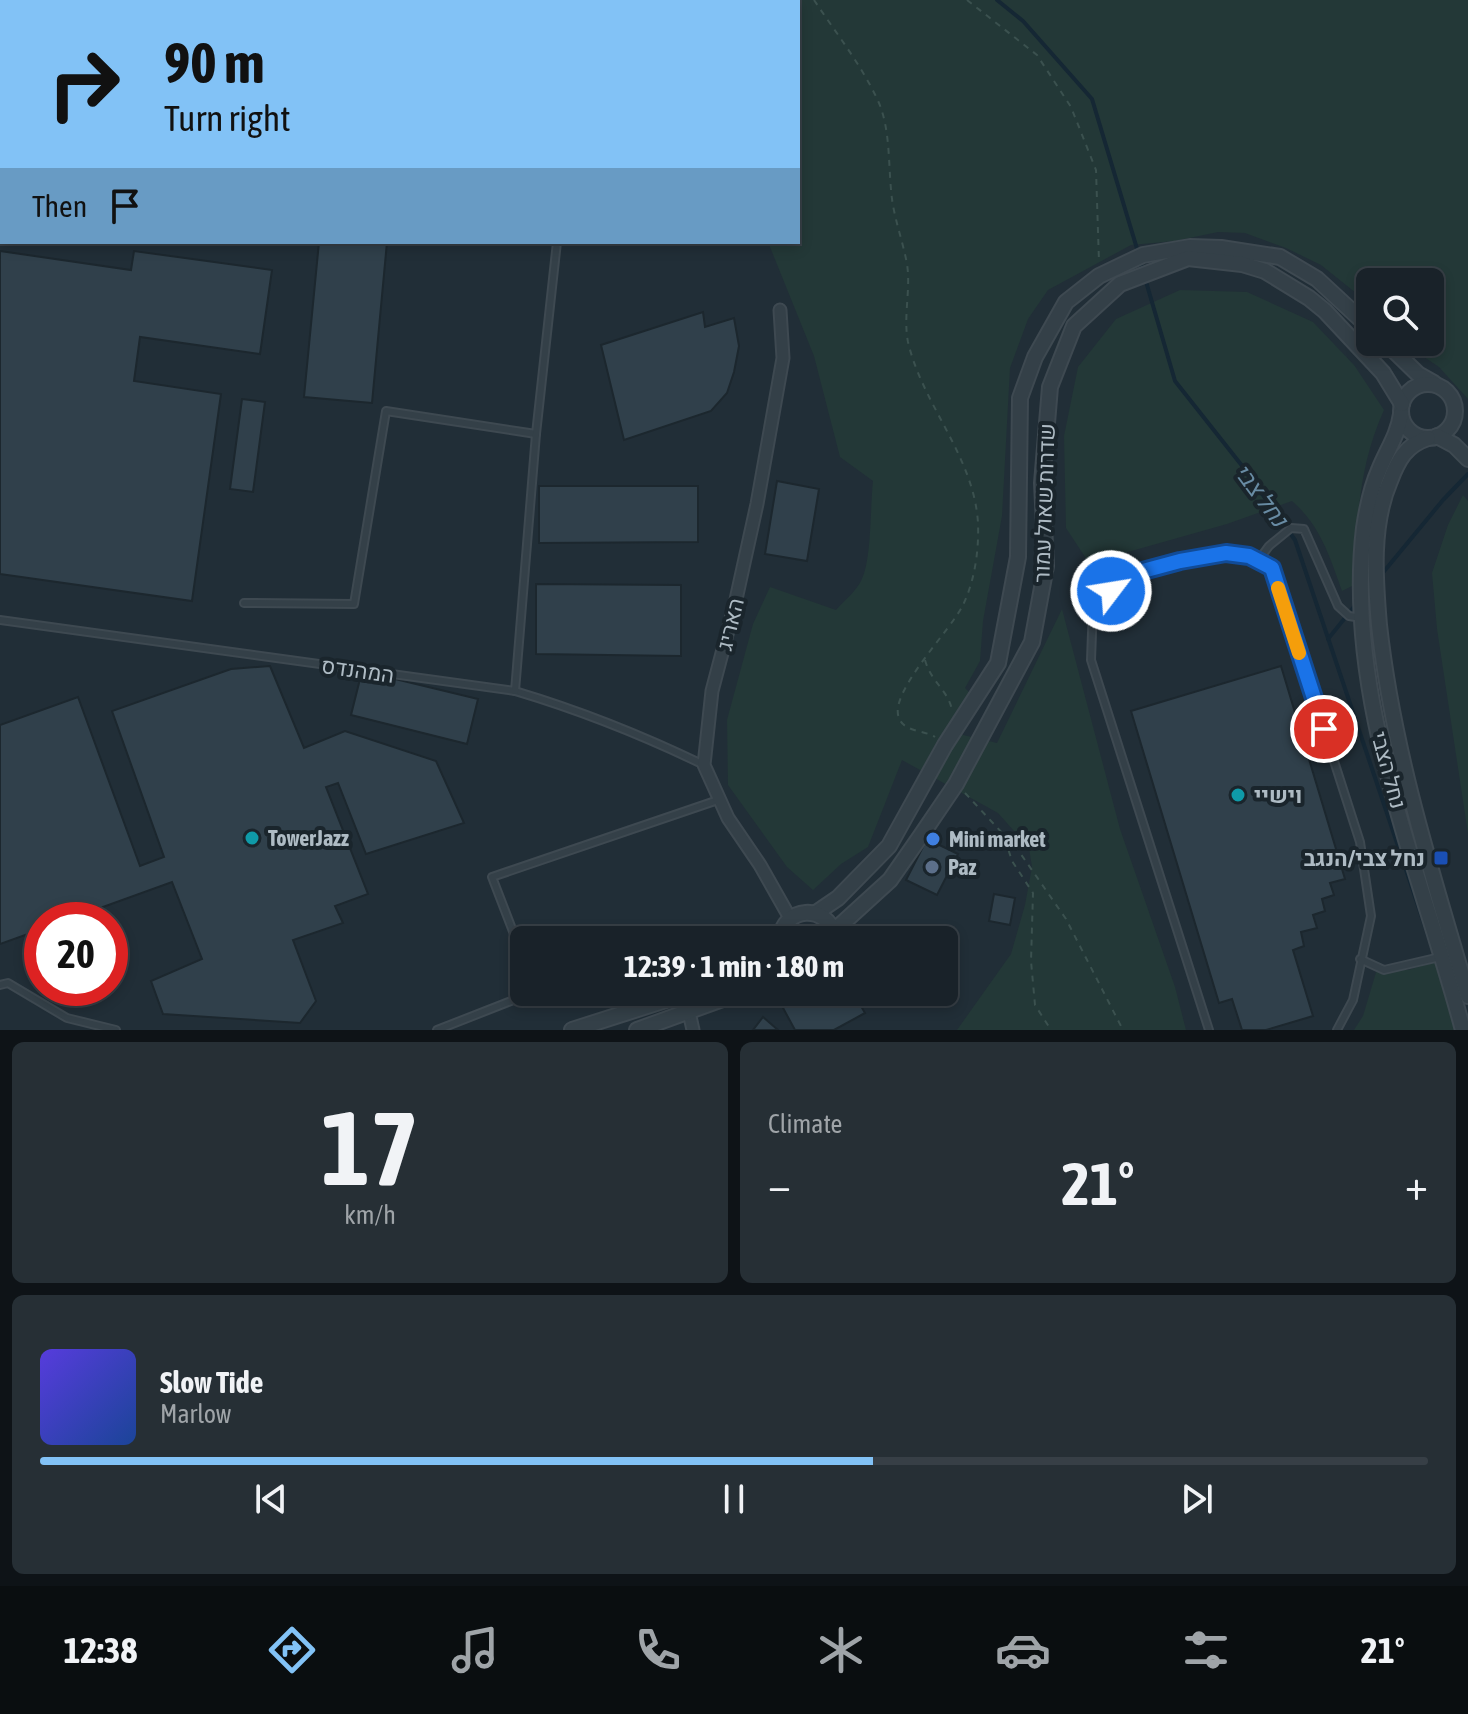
<!DOCTYPE html>
<meta charset="utf-8">
<style>
body{margin:0;font-family:"Asap Condensed",Heebo,sans-serif;background:#262f35;color:#f1f3f6;height:100vh;display:flex;flex-direction:column;font-size:30px;white-space:nowrap}
*{box-sizing:border-box;margin:0}
p{font-size:26px;color:#9fa4a8}
.icon{flex:none;width:44px;height:44px;fill:none;stroke:currentColor;stroke-width:2;stroke-linecap:round;stroke-linejoin:round}
.map{position:relative;height:1030px;overflow:hidden}
.drawer{display:flex;flex-direction:column;gap:12px;padding:12px;background:#0e1317;flex:1}
.drawer>*{flex:none}
.top-card{position:absolute;left:0px;top:0px;width:800px;height:244px;box-shadow:0 4px 12px #0003,0 0 0 2px #373f46;background:#82c2f6;color:#111;overflow:hidden}
.buttons{position:absolute;left:1356px;top:268px;display:grid;gap:16px}
.buttons a{display:grid;place-items:center;width:88px;height:88px;border-radius:12px;background:#192229;box-shadow:0 4px 12px #0003,0 0 0 2px #373f46;font-size:40px}
.speed{position:absolute;left:24px;top:902px;display:flex;gap:16px;font-size:40px;font-weight:700;text-align:center}
.speed>*{display:grid;place-content:center;width:104px;height:104px;border-radius:50%;background:#192229;box-shadow:0 4px 12px #0003,0 0 0 2px #373f46;line-height:1}
.speed .limit{border:12px solid #d22;background:#fff;color:#111}
.pin{position:absolute;display:grid;place-items:center;width:68px;height:68px;color:#fff;margin:-34px;border:4px solid #fff;border-radius:50%;box-shadow:0 2px 8px #0007}
.me{position:absolute;width:88px;margin:-44px;rotate:59deg;stroke-linejoin:round;filter:drop-shadow(0 0 6px #0008)}
.turn{display:flex;align-items:center;gap:28px;height:168px;padding:0 32px;font-size:36px}
.turn .icon{width:104px;height:104px;stroke-width:2.5}
.turn b{display:block;font-size:56px;line-height:68px}
.then{display:flex;align-items:center;height:76px;padding:0 32px;background:#0003;gap:16px;font-size:30px}
.big{font-size:60px;font-weight:700;line-height:1.1}
.drawer .widget{flex:1;display:flex;flex-direction:column;justify-content:center;gap:12px;min-width:0;padding:0 28px;border-radius:12px;background:#262f35}
.drawer .dial{align-items:center;gap:0}
.dial b{font-size:104px;line-height:1}
.song{display:flex;align-items:center;gap:24px}
.cover{width:96px;height:96px;border-radius:12px;background:linear-gradient(135deg,hsl(250 70% 55%),hsl(220 70% 35%))}
.played{height:8px;border-radius:4px;background:linear-gradient(90deg,#82c2f6 60%,#373f46 60%)}
.keys{display:flex;justify-content:space-around;direction:ltr}
.heat{display:flex;justify-content:space-between;align-items:center;font-size:44px;direction:ltr}
.drawer .tiles{flex:1;display:grid;gap:12px;grid-template-columns:1fr 1fr}
.widget:last-child{grid-column:span 2}
.trip{position:absolute;left:510px;top:926px;width:448px;height:80px;border-radius:12px;background:#192229;box-shadow:0 4px 12px #0003,0 0 0 2px #373f46;font-weight:700;line-height:80px;text-align:center}
.dock{display:flex;height:128px;justify-content:space-around;align-items:center;background:#0a0e10;color:#9fa4a8}
.dock .icon{width:56px;height:56px}
.dock .on{color:#82c2f6}
.dock b{font-size:36px;color:#f1f3f6}
.map>svg:first-child{display:block}
.green{fill:#233837}
.lines{fill:none;stroke-linecap:round;stroke-linejoin:round}
.stream{stroke:#152734;stroke-width:4}
.building{fill:#30404b;stroke:#1c272e;stroke-width:2}
.service-casing{stroke:#3e4951;stroke-width:10}
.minor-casing{stroke:#3e4951;stroke-width:15}
.tertiary-casing{stroke:#3e4951;stroke-width:18}
.path{stroke:#3b514f;stroke-width:2;stroke-dasharray:6 6;stroke-linecap:butt}
.service{stroke:#344048;stroke-width:6}
.minor{stroke:#344048;stroke-width:11}
.tertiary{stroke:#344048;stroke-width:14}
.route-casing{stroke:#114b97;stroke-width:20}
.route{stroke:#1a73e8;stroke-width:14}
.slow{stroke:#f59e0b;stroke-width:14}
.culture-dot{fill:#0f9aa8;stroke:#1a252c;stroke-width:3}
.shop-dot{fill:#3f7fe0;stroke:#1a252c;stroke-width:3}
.transit-dot{fill:#1a4fb4;stroke:#1a252c;stroke-width:3}
.service-dot{fill:#5c6f8a;stroke:#1a252c;stroke-width:3}
.labels{text-anchor:middle;dominant-baseline:central;stroke-width:8;stroke-linejoin:round;paint-order:stroke}
.street-label{font-size:22px;fill:#aebbc4;stroke:#1a252c}
.poi-label{font-size:22px;font-weight:bold;fill:#aebbc4;stroke:#1a252c;text-anchor:start}
.water-label{font-size:24px;font-style:italic;fill:#688ba3;stroke:#1a252c}
</style>
<div class="map">
<svg width="1468" height="1030" viewBox="0 0 1468 1030">
<rect width="100%" height="100%" fill="#212e37"/>
<!-- green -->
<g class="green">
<path d="M568 0H1468V399L1439 367 1402 342H1430V282H1370V309L1356 293 1321 265 1286 248 1245 233 1218 232 1175 241 1131 245 1048 290 1028 319 1010 368 1002 516 983 621 980 661 965 688 971 694 959 734 997 743 1062 609 1120 829 1175 987 1186 1030H957L1011 954 1025 905 1032 867 1029 848 998 813 902 760 868 847 841 864 813 890 787 867 728 785 727 720 753 624 770 587 836 610C844 601 856 591 861 581 872 560 870 507 873 481L840 457 814 356 768 242H798V2Z"/>
<path d="M1180 290 1247 292 1313 322 1354 365 1384 410C1357 470 1358 521 1354 585L1342 591C1330 557 1320 525 1292 501L1227 524 1089 563 1066 528 1064 436 1078 367 1116 319Z"/>
<path d="M1463 495 1468 501V834L1437 629 1432 573 1448 525Z"/>
<path d="M1439 961 1459 1030H1354L1363 1016 1377 969 1408 970Z"/>
</g>
<g class="lines">
<!-- stream -->
<g class="stream">
<path d="M997 0 1023 21 1092 99 1138 252"/>
<path d="M1140 261 1175 381 1243 467 1295 540 1430 941"/>
<path d="M1381 575 1443 500 1468 474"/>
<path d="M1328 639 1357 603"/>
</g>
</g>
<!-- building -->
<g class="building">
<path d="M208 0H259L258 2Z"/>
<path d="M319 242H387L372 403 304 397Z"/>
<path d="M0 251 131 270 134 251 272 270 260 354 140 337 134 381 221 394 192 601 0 574Z"/>
<path d="M703 312 705 327 734 318 739 346 734 372 727 393 711 411 624 440 601 345Z"/>
<path d="M242 399 265 402 253 492 230 489Z"/>
<path d="M777 481 819 489 807 561 765 554Z"/>
<path d="M539 486H698V542L539 543Z"/>
<path d="M536 584 681 585V656L536 654Z"/>
<path d="M270 666 304 748 345 731 436 761 464 823 366 854 338 783 326 787 368 894 335 906 343 923 293 940 316 1001 300 1023 163 1014 151 981 202 959 172 882 67 920H42V929L0 944V725L78 697 140 866 164 857 112 711 231 669Z"/>
<path d="M1281 666 1345 879 1330 883 1334 895 1322 899 1325 911 1313 915 1317 928 1301 932 1304 946 1293 950 1313 1016 1266 1030H1242L1232 999 1219 1003 1131 711Z"/>
<path d="M362 671 478 699 467 744 351 715Z"/>
<path d="M927 839 958 854 937 895 906 880Z"/>
<path d="M994 894 1015 898 1010 925 989 921Z"/>
<path d="M782 992H853L865 1013 834 1030H795L776 995Z"/>
<path d="M763 1017 778 1030H753Z"/>
</g>
<g class="lines">
<defs>
<g id="service">
<path d="M483 2V0"/>
<path d="M0 7H2"/>
<path d="M1258 561 1269 546 1291 528 1304 529 1338 606 1349 616 1362 618"/>
<path d="M244 603 354 604 386 411 536 434"/>
<path d="M0 620 515 691C582 711 642 735 704 765"/>
<path d="M515 691 536 434 557 242"/>
<path d="M1360 959 1384 970 1440 957"/>
<path d="M524 960 492 877 721 799"/>
<path d="M0 985 8 983 67 1018 116 1030"/>
<path d="M437 1030 534 992"/>
<path d="M1209 1030 1091 660 1093 606 1128 575 1180 561 1226 553 1249 556 1272 568 1360 842 1371 916 1353 1000 1337 1030"/>
</g>
<g id="minor">
<path d="M780 310 783 358 757 504 735 604 712 691 704 765 728 818 760 865 790 918"/>
<path d="M685 994 693 1030"/>
</g>
<g id="tertiary">
<path d="M1385 342 1418 374 1434 383"/>
<circle cx="1428" cy="411" r="27"/>
<path d="M1401 414C1398 435 1387 450 1379 470 1371 488 1367 508 1364 528 1344 697 1420 869 1463 1030"/>
<path d="M1437 436 1454 445 1468 459"/>
<path d="M1428 438C1406 445 1398 460 1390 481 1371 525 1375 578 1379 625 1393 752 1432 874 1468 996"/>
<path d="M816 913 838 898 889 846 945 745 998 663 1018 557 1020 398 1035 357 1066 302 1099 276 1143 255 1190 247 1221 248 1280 257 1317 279 1370 328"/>
<path d="M834 931 890 880 920 837 956 784 1032 642 1046 566 1042 483 1050 387 1074 326 1120 284 1188 258 1242 264 1265 271 1309 298 1325 311 1383 373 1402 404"/>
<path d="M780 940C783 906 827 903 835 936"/>
<path d="M572 1030 691 992"/>
<path d="M637 1030 742 992"/>
</g>
</defs>
<!-- service casing -->
<use href="#service" class="service-casing"/>
<!-- minor casing -->
<use href="#minor" class="minor-casing"/>
<!-- tertiary casing -->
<use href="#tertiary" class="tertiary-casing"/>
<!-- path -->
<g class="path">
<path d="M814 0C836 33 863 67 879 103 891 132 888 168 892 199 895 221 903 242 907 264 911 289 903 317 908 342 923 406 974 456 978 523 979 550 975 580 963 605 951 630 888 693 899 718 904 732 924 730 935 737"/>
<path d="M967 0 1037 55 1071 107 1096 170 1099 262"/>
<path d="M925 660C931 682 948 690 952 710"/>
<path d="M965 793 1018 850 1066 919 1123 1030"/>
<path d="M1005 839 1012 861 1033 893 1031 961 1035 1005 1051 1030"/>
</g>
<!-- service -->
<use href="#service" class="service"/>
<!-- minor -->
<use href="#minor" class="minor"/>
<!-- tertiary -->
<use href="#tertiary" class="tertiary"/>
</g>
<g class="lines">
<defs>
<path id="route" d="M1111 591 1128 575 1180 561 1226 553 1249 556 1272 568 1324 729"/>
</defs>
<!-- route casing -->
<use href="#route" class="route-casing"/>
<!-- route -->
<use href="#route" class="route"/>
<!-- slow -->
<path class="slow" d="M1278 588 1299 653"/>
</g>
<!-- markers -->
<g class="culture-dot">
<circle cx="1238" cy="795" r="8"/>
<circle cx="252" cy="838" r="8"/>
</g>
<circle class="shop-dot" cx="933" cy="839" r="8"/>
<rect class="transit-dot" x="1433" y="850" width="16" height="16" rx="4"/>
<circle class="service-dot" cx="932" cy="867" r="8"/>
<g class="labels">
<!-- street labels -->
<g class="street-label">
<text transform="translate(1044 503) rotate(-88)">שדרות שאול עמור</text>
<text transform="translate(730 624) rotate(-76)">האריג</text>
<text transform="translate(358 670) rotate(8)">המהנדס</text>
<text transform="translate(1389 770) rotate(75)">נחל הצבי</text>
</g>
<!-- poi labels -->
<g class="poi-label">
<text x="1254" y="795">וישיי</text>
<text x="268" y="838">TowerJazz</text>
<text x="949" y="839">Mini market</text>
<text x="1425" y="858" text-anchor="end">נחל צבי/הנגב</text>
<text x="948" y="867">Paz</text>
</g>
<!-- water labels -->
<g class="water-label">
<text transform="translate(1261 495) rotate(53)">נחל צבי</text>
</g>
</g>
</svg>
<div class="buttons">
<a><svg class="icon" aria-label="search" viewBox="0 0 24 24"><circle cx="10" cy="10" r="6"/><path d="M15 15l6 6"/></svg></a>
</div>
<div class="speed"><div class="limit">20</div></div>
<div class="pin" style="left:1324px;top:729px;background:#d93025"><svg class="icon" aria-label="arrive" viewBox="0 0 24 24"><path d="M6 21V4h12l-3 4 3 4H6"/></svg></div>
<svg class="me" style="left:1111px;top:591px" viewBox="-20 -20 40 40"><circle r="17" fill="#1a73e8" stroke="#fff" stroke-width="3"/><path d="M0-11L8 9 0 5-8 9z" fill="#fff"/></svg>
<div class="trip">12:39 · 1 min · 180 m</div>
<div class="top-card">
<div class="turn"><svg class="icon" aria-label="right" viewBox="0 0 24 24"><path d="M7 20v-9h11M14 6l5 5-5 5"/></svg><div><b>90 m</b>Turn right</div></div>
<div class="then">Then<svg class="icon" aria-label="arrive" viewBox="0 0 24 24"><path d="M6 21V4h12l-3 4 3 4H6"/></svg></div>
</div>
</div>
<section class="drawer">
<div class="tiles">
<div class="widget dial"><b>17</b><p>km/h</p></div>
<div class="widget"><p>Climate</p>
<div class="heat"><a>−</a><b class="big">21°</b><a>+</a></div>
</div>
<div class="widget">
<div class="song"><i class="cover"></i><div><b>Slow Tide</b><p>Marlow</p></div></div>
<div class="played"></div>
<div class="keys"><svg class="icon" aria-label="previous" viewBox="0 0 24 24"><path d="M18 5L8 12l10 7zM5 5v14"/></svg><svg class="icon" aria-label="pause" viewBox="0 0 24 24"><path d="M8 5v14M16 5v14"/></svg><svg class="icon" aria-label="next" viewBox="0 0 24 24"><path d="M6 5l10 7-10 7zM19 5v14"/></svg></div>
</div>
</div>
</section>
<nav class="dock">
<b>12:38</b>
<svg class="icon on" aria-label="directions" viewBox="0 0 24 24"><path d="M12 3l9 9-9 9-9-9zM9 14v-3h6M13 9l2 2-2 2"/></svg>
<svg class="icon" aria-label="music" viewBox="0 0 24 24"><path d="M9 18V5l10-2v13"/><circle cx="6" cy="18" r="3"/><circle cx="16" cy="16" r="3"/></svg>
<svg class="icon" aria-label="phone" viewBox="0 0 24 24"><path d="M5 4h4l2 5-3 2q2 4 5 5l2-3 5 2v4C11 20 4 13 5 4z"/></svg>
<svg class="icon" aria-label="climate" viewBox="0 0 24 24"><path d="M12 3v18M4 7l16 10M4 17L20 7"/></svg>
<svg class="icon" aria-label="car" viewBox="0 0 24 24"><path d="M5 17H2v-5l4-1 3-4h7l3 4 3 1v5h-3M9 17h6M6 11h13"/><circle cx="7" cy="17" r="2"/><circle cx="17" cy="17" r="2"/></svg>
<svg class="icon" aria-label="filters" viewBox="0 0 24 24"><path d="M4 7h16M4 17h16"/><circle cx="9" cy="7" r="2"/><circle cx="15" cy="17" r="2"/></svg>
<b>21°</b>
</nav>
